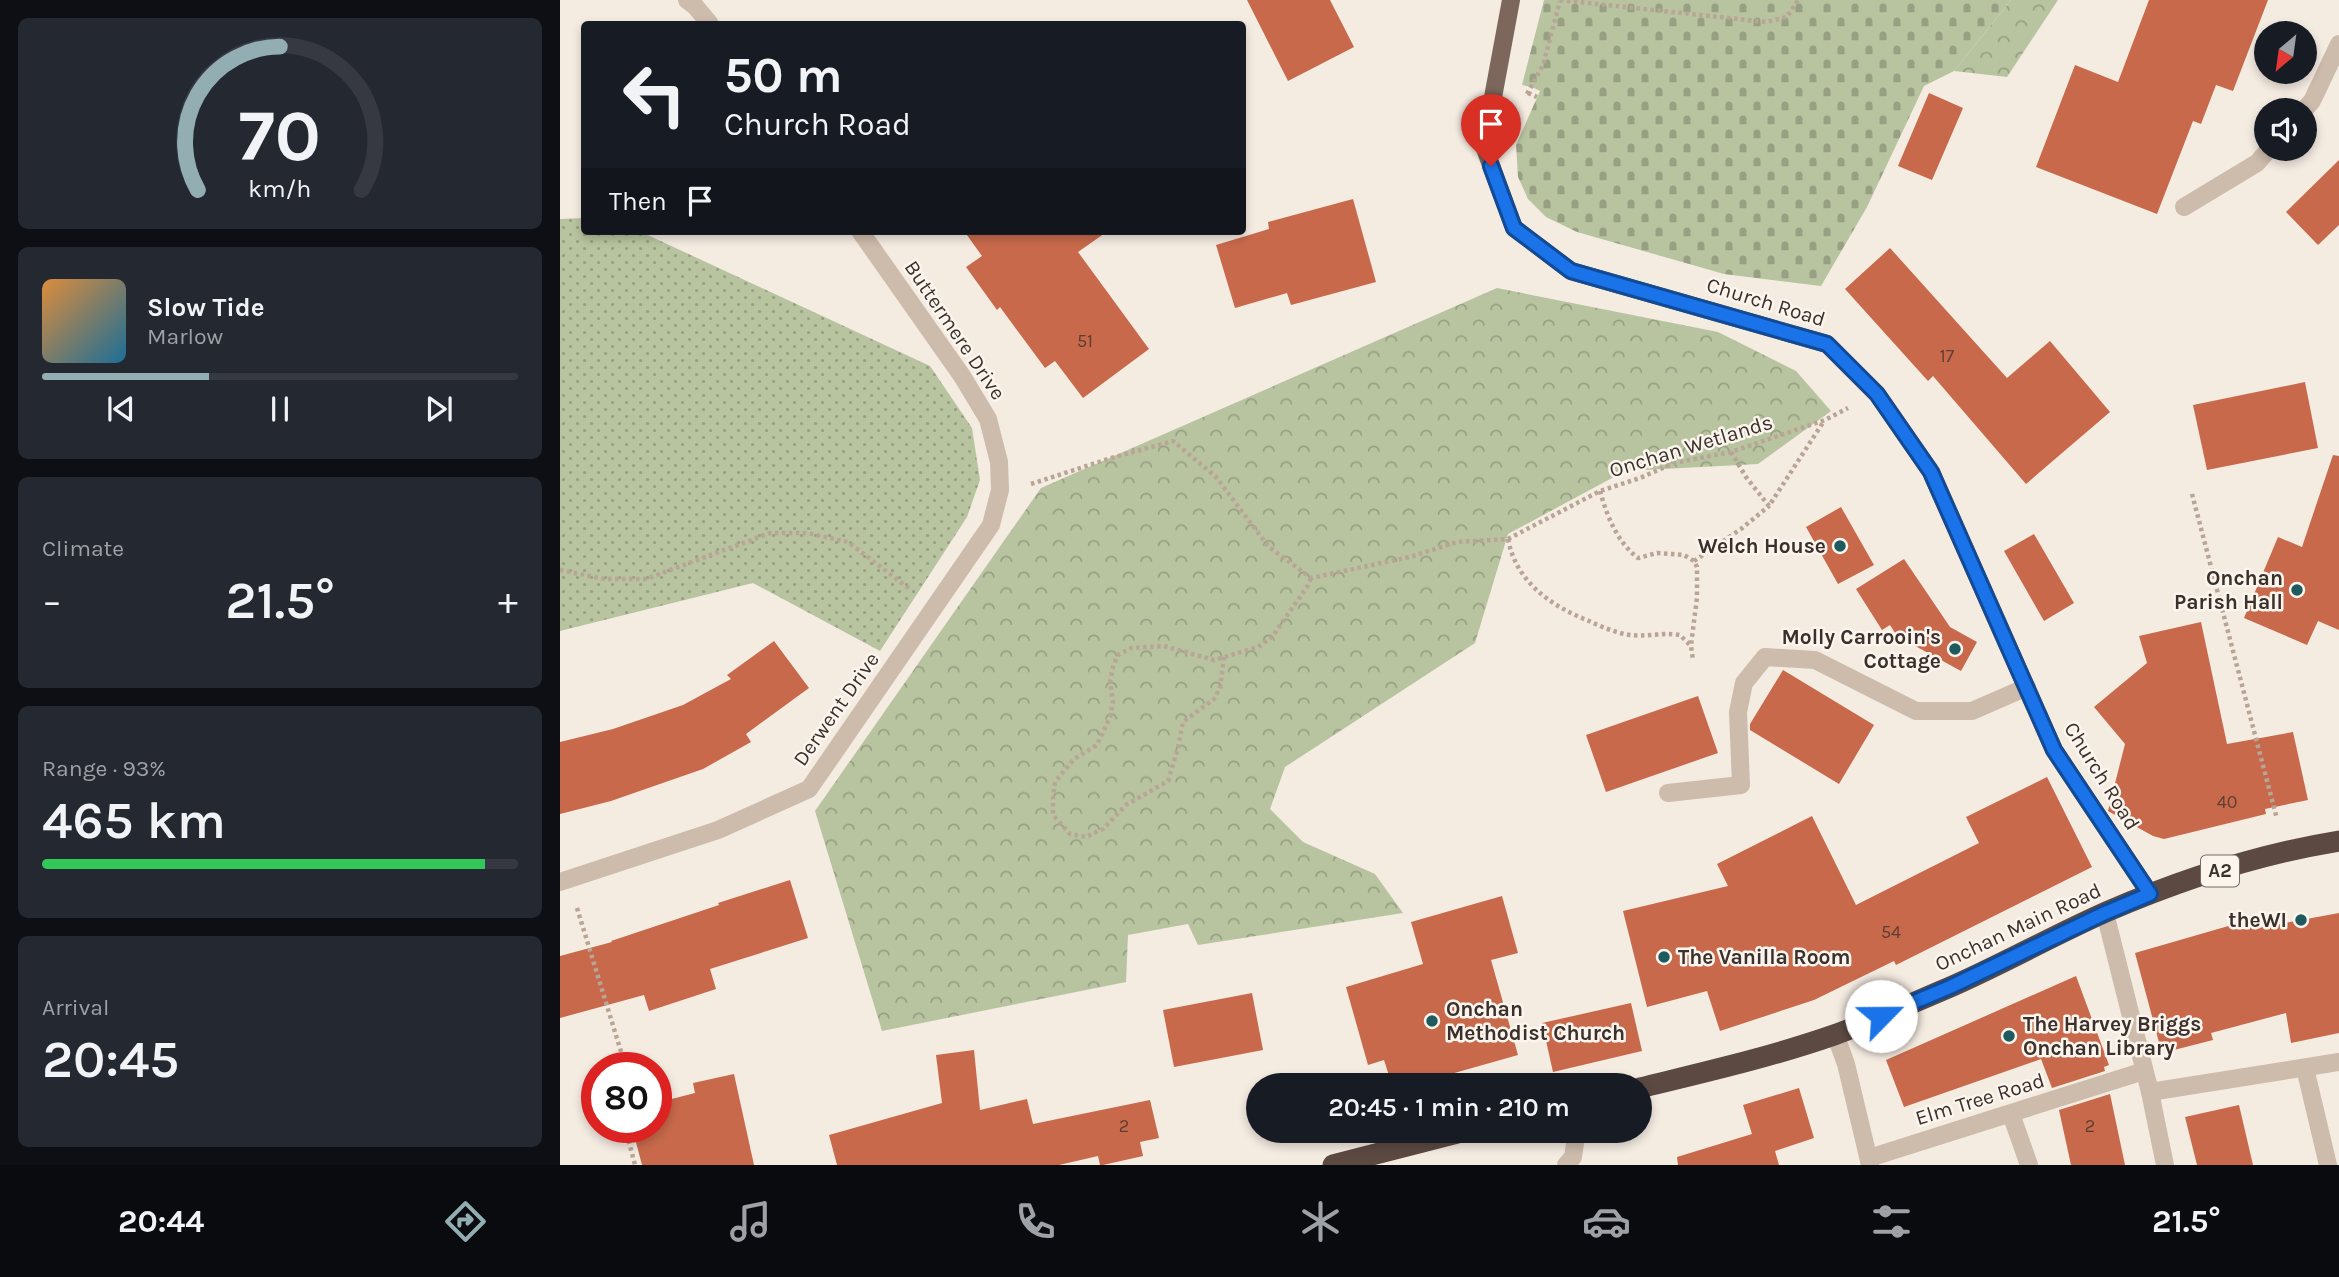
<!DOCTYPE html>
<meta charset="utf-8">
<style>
body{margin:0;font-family:Karla,sans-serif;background:#242831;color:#f1f3f6;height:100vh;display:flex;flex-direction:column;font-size:26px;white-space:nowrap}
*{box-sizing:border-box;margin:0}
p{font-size:23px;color:#9ea1a6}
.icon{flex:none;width:38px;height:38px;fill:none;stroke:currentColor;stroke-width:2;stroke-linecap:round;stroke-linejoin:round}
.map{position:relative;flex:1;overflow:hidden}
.drawer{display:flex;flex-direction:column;gap:18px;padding:18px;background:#0d0f14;width:560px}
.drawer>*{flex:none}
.banner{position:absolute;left:21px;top:21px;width:665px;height:214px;border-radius:7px;box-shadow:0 4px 10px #0003;background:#171b24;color:#f1f3f6;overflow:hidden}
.needle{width:46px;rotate:209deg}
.controls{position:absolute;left:1694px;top:21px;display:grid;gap:14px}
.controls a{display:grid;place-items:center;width:63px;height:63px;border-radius:50%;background:#171b24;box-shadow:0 4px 10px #0003;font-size:35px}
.speed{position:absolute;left:21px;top:1052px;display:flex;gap:14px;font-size:35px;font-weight:700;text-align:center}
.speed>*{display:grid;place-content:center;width:91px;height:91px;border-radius:50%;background:#171b24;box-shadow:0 4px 10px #0003;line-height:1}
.speed .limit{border:10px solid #d22;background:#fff;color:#111}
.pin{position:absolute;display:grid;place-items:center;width:60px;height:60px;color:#fff;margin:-72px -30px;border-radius:50% 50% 50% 0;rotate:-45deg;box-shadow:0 0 7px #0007}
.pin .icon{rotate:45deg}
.me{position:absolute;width:77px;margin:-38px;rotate:67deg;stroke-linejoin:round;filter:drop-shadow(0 0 5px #0008)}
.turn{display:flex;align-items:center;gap:24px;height:147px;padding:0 28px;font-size:32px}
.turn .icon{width:91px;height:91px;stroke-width:2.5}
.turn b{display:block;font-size:49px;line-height:60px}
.then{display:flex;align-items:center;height:66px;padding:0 28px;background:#0003;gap:14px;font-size:26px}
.big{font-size:52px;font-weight:600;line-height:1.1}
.drawer .tile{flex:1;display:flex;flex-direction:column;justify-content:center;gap:10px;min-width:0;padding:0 24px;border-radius:10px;background:#242831}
.drawer .dial{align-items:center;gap:0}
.dial svg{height:182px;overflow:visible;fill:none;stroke:#363941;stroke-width:7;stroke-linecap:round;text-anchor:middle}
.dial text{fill:#f1f3f6;stroke:none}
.song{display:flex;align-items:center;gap:21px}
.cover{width:84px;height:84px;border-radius:10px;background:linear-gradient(135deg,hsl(30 70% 55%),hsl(200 70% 35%))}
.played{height:7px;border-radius:4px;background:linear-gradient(90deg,#92aeb2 35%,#363941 35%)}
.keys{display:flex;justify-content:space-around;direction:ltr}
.heat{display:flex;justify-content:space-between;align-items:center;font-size:38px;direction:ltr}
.charge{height:10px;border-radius:5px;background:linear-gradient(90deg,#34c759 93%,#363941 0)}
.trip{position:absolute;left:686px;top:1073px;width:406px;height:70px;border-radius:35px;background:#171b24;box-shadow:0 4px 10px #0003;font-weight:600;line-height:70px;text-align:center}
.menu{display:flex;height:112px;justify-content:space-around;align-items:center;background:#090b0e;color:#9ea1a6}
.menu .icon{width:49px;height:49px}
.menu .selected{color:#92aeb2}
.menu b{font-size:32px;color:#f1f3f6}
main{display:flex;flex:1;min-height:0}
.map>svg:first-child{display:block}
.forest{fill:url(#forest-crowns)}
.cemetery{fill:url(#cemetery-stones)}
.park{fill:url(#park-dots)}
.building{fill:#c8694b}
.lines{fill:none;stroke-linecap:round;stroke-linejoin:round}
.path{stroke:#b9a596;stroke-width:4.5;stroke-dasharray:3.5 3.5;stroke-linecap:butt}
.minor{stroke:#cdbbac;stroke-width:18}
.major{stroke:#7d675c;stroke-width:18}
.highway{stroke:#5c4a42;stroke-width:21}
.route-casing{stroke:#114b97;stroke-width:18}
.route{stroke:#1a73e8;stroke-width:12}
.poi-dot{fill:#1f5a5e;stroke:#fbf5ee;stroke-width:2.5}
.labels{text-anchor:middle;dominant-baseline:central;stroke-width:5;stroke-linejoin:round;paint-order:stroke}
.number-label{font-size:18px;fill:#5e3e33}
.shield{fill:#fbf5ee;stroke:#756b66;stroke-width:2}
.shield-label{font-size:19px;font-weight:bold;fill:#3b302b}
.street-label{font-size:21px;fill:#3b302b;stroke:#fbf5ee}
.poi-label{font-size:21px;font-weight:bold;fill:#3b302b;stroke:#fbf5ee;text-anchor:end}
</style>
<main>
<section class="drawer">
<div class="tile dial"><svg viewBox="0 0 100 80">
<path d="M14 69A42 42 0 1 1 86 69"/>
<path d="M14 69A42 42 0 0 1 50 6" stroke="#92aeb2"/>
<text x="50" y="56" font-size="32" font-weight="700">70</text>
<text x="50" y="72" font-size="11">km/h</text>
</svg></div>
<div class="tile">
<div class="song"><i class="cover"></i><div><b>Slow Tide</b><p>Marlow</p></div></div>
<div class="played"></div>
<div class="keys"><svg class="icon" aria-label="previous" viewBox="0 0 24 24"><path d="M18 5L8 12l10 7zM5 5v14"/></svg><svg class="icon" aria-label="pause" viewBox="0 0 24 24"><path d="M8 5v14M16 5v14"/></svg><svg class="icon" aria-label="next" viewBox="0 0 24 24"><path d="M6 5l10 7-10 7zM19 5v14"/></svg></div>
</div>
<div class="tile"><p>Climate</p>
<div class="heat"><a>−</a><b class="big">21.5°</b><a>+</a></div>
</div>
<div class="tile"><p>Range · 93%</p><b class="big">465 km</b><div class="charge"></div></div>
<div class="tile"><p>Arrival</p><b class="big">20:45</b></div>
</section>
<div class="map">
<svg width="1779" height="1165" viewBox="0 0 1779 1165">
<defs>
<pattern id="forest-crowns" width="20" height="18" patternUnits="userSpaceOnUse" patternTransform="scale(1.75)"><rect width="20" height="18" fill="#b8c4a0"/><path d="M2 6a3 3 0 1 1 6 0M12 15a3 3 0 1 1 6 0" fill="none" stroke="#97a083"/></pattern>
<pattern id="cemetery-stones" width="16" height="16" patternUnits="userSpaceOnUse" patternTransform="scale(1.75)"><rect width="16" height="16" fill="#b8c4a0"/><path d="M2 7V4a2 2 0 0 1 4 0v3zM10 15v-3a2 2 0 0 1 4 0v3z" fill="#97a083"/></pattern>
<pattern id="park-dots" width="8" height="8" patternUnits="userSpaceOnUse" patternTransform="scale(1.75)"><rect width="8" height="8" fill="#b8c4a0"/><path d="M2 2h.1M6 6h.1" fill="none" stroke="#97a083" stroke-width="1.8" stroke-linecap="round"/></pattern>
</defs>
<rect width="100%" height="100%" fill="#f4ebe1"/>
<!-- forest -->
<g class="forest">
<path d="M1451 0H1498L1447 77 1394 71Z"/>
<path d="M937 288 1158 332 1236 371 1271 411 1198 464 1065 471 948 534 915 643 725 767 710 809 743 842 815 874 843 913 638 945 628 924 568 935 566 982 322 1031 255 811 481 488Z"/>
</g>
<!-- cemetery -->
<path class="cemetery" d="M984 0H1451L1394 71 1364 86 1307 207 1261 286 1164 274 1017 232 986 217 968 199 958 177 956 145 980 91 972 87 962 85Z"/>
<!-- park -->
<path class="park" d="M24 218V231H79L370 366 412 428 420 480 407 517 320 651 193 583 0 631V219Z"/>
<!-- building -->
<g class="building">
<path d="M687 0H770L794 47 728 81Z"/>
<path d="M1589 0H1708L1673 91 1656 85 1641 124 1633 121 1597 214 1476 167 1515 65 1558 82Z"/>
<path d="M1369 93 1403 108 1372 180 1338 166Z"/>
<path d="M1779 160V225L1758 245 1726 212Z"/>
<path d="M793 199 816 282 731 305 727 293 675 308 656 245 709 229 708 222Z"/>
<path d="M404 231H548L518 252 589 349 523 398 495 361 485 368 440 307 437 310 406 267 422 256Z"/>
<path d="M1330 248 1447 378 1490 341 1550 412 1466 484 1373 376 1368 381 1285 289Z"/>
<path d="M1745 382 1758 448 1647 470 1633 405Z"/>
<path d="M1773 455 1779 456V630L1758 621 1747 645 1684 618 1718 537 1742 547Z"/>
<path d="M1281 507 1314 565 1278 584 1246 527Z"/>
<path d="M1474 534 1514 603 1484 621 1444 551Z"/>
<path d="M1344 559 1390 627 1417 642 1401 671 1337 636 1330 625 1322 630 1296 589Z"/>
<path d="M1641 622 1667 744 1733 732 1748 800 1705 809 1706 814 1604 839 1593 836 1548 811 1565 744 1534 707 1587 663 1579 636Z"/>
<path d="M214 641 249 688 186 734 191 742 143 769 51 801 0 814V742L53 729 123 705 171 679 167 675Z"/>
<path d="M1223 670 1314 725 1279 784 1190 730V724Z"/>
<path d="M1138 696 1158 753 1046 792 1026 735Z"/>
<path d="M1487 777 1532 867 1336 965 1334 961 1254 1000 1160 1031 1147 991 1087 1007 1063 911 1168 886 1157 864 1252 816 1296 905 1419 843 1406 817Z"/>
<path d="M230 880 248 938 150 969 156 989 89 1011 84 995 0 1018V956L52 942 51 941 159 905 158 903Z"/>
<path d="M942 896 958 953 931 960 958 1055 852 1085H832L824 1060 808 1065 786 987 863 964 851 922Z"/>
<path d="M1779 913V1033L1731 1043 1726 1013 1651 1033 1653 1040 1610 1051 1608 1042 1600 1046 1575 953 1696 918 1698 928Z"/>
<path d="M1516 976 1549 1065 1544 1067 1545 1071 1492 1088 1481 1059 1344 1107 1326 1060Z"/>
<path d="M692 993 703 1050 614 1067 603 1010Z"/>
<path d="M1071 1003 1082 1051 993 1072 982 1023Z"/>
<path d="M414 1050 420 1110 467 1099 473 1124 590 1100 599 1138 580 1142 583 1156 543 1165H540L538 1156 499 1165H277L269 1135 382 1103 376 1055Z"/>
<path d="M174 1074 194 1165H82L72 1127H96V1103L135 1093 133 1083Z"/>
<path d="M1239 1088 1254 1138 1215 1151 1219 1165H1118L1117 1157 1192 1134 1183 1105Z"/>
<path d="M1550 1094 1565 1165H1511L1499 1110Z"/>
<path d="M1679 1105 1693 1165H1637L1625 1117Z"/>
</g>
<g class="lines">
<!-- path -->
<g class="path">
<path d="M1000 0 1206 22 1227 17 1238 0"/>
<path d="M968 93 977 97"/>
<path d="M967 94 983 65 1000 1"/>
<path d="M1171 452 1186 477 1209 506 1264 421"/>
<path d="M471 484 548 459 613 441 656 477 708 546 751 578 850 557 897 542 948 539 1040 491 1080 478 1114 463 1171 452 1265 420 1288 408"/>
<path d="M1040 491C1047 516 1057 542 1078 558L1097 553 1124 555 1134 561 1137 567V598L1131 645"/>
<path d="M1632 494 1717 819"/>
<path d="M948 539C956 582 991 606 1029 621 1042 627 1056 633 1070 635 1087 637 1103 632 1120 635L1131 646 1133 660"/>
<path d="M1134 561 1181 529 1209 506"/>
<path d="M0 570 44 579H86L210 533H247L288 542 351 590"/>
<path d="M664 657 660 688 654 699 623 722 618 748 608 781 566 805 543 829 526 837 510 834 493 815V798L495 782 514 759 537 745 550 717 553 702 550 682 553 667 558 655 571 648 604 646 654 660 698 647 712 637 747 587 751 578"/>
<path d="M17 908 66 1068"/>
<path d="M65 1127 75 1165"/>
</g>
<!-- minor -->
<g class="minor">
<path d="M127 0 135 6 150 24"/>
<path d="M1744 110 1752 101 1779 44"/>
<path d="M1624 207 1697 163 1709 149"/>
<path d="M1108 793 1181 785 1178 712 1184 683 1205 657 1255 660 1356 711H1412L1467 687"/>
<path d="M0 882 158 830 249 789 431 525 440 490 439 462 428 419 402 376 300 231"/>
<path d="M1545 913 1590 1092 1605 1165"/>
<path d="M1275 1034 1286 1064 1310 1165"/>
<path d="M1745 1068 1768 1165"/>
<path d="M1590 1092 1779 1062"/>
<path d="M1451 1114 1469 1165"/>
<path d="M1309 1158 1584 1071"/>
<path d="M1006 1165 1013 1157 1017 1130"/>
</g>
<!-- major -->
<path class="major" d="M951 0 924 146 954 228 1011 271 1267 344 1317 394 1371 472 1494 750 1590 894"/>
<!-- highway -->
<g class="highway">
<path d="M1080 1088C1145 1072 1211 1057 1274 1035 1313 1021 1350 1004 1388 988 1441 965 1492 936 1546 912 1620 880 1699 854 1779 841"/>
<path d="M773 1165 909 1130"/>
</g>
</g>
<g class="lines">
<defs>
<path id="route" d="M931 166 954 228 1011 271 1267 344 1317 394 1371 472 1494 750 1590 894 1545 913 1390 987 1321 1016"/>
</defs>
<!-- route casing -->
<use href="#route" class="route-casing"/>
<!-- route -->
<use href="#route" class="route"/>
</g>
<!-- markers -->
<g class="poi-dot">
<circle cx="1280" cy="546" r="7"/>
<circle cx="1737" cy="590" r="7"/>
<circle cx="1395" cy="649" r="7"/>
<circle cx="1741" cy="920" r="7"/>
<circle cx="1104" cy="957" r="7"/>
<circle cx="872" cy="1021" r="7"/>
<circle cx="1449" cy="1036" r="7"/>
</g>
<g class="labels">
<!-- number labels -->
<g class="number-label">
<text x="525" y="341">51</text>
<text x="1387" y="356">17</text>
<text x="1667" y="802">40</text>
<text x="1331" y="932">54</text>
<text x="564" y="1126">2</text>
<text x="1530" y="1126">2</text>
</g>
<!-- shield labels -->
<rect class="shield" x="1641" y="855.5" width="38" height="31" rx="5"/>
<g class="shield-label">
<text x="1660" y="871">A2</text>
</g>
<!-- street labels -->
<g class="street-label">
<text transform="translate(1206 302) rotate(17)">Church Road</text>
<text transform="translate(395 330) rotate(56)">Buttermere Drive</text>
<text transform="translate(1131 446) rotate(-17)">Onchan Wetlands</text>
<text transform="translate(276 709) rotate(-55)">Derwent Drive</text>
<text transform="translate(1542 776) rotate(58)">Church Road</text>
<text transform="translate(1458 927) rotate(-25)">Onchan Main Road</text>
<text transform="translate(1420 1099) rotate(-17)">Elm Tree Road</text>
</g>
<!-- poi labels -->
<g class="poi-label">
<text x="1266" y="546">Welch House</text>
<text x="1723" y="578">Onchan<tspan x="1723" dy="24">Parish Hall</tspan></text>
<text x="1381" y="637">Molly Carrooin's<tspan x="1381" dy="24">Cottage</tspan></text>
<text x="1727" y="920">theWI</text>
<text x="1118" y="957" text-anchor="start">The Vanilla Room</text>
<text x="886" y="1009" text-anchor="start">Onchan<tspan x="886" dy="24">Methodist Church</tspan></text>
<text x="1463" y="1024" text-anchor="start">The Harvey Briggs<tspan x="1463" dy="24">Onchan Library</tspan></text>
</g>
</g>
</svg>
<div class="controls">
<a><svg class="needle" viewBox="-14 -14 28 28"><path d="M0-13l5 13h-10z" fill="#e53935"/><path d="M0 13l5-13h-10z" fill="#9ea1a6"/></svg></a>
<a><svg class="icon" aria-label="sound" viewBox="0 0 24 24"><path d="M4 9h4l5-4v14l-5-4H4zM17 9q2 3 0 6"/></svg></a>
</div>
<div class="speed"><div class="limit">80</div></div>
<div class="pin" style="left:931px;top:166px;background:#d93025"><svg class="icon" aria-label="arrive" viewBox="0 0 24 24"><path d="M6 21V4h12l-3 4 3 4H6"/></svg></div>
<svg class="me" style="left:1321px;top:1016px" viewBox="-20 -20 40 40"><circle r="19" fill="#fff"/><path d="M0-13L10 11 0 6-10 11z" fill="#1a73e8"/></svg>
<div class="trip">20:45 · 1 min · 210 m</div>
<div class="banner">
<div class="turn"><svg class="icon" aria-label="left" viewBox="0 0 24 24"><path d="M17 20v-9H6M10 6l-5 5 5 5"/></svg><div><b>50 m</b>Church Road</div></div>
<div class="then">Then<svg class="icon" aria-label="arrive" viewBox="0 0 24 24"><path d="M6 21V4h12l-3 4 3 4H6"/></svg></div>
</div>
</div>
</main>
<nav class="menu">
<b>20:44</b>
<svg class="icon selected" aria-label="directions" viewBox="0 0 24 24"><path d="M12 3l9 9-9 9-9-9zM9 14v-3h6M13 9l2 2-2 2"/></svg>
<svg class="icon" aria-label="music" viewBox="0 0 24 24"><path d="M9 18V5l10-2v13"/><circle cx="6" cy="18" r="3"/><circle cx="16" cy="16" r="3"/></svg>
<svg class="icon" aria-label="phone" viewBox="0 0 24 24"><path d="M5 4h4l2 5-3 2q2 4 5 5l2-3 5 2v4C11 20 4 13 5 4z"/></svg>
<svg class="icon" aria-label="climate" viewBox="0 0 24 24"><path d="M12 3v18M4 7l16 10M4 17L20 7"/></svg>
<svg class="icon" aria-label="car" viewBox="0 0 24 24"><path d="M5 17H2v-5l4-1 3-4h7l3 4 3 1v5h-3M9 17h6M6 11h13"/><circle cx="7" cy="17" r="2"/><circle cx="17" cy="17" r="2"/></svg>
<svg class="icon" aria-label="filters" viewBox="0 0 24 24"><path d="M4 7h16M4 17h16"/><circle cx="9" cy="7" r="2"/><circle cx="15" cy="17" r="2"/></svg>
<b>21.5°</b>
</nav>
